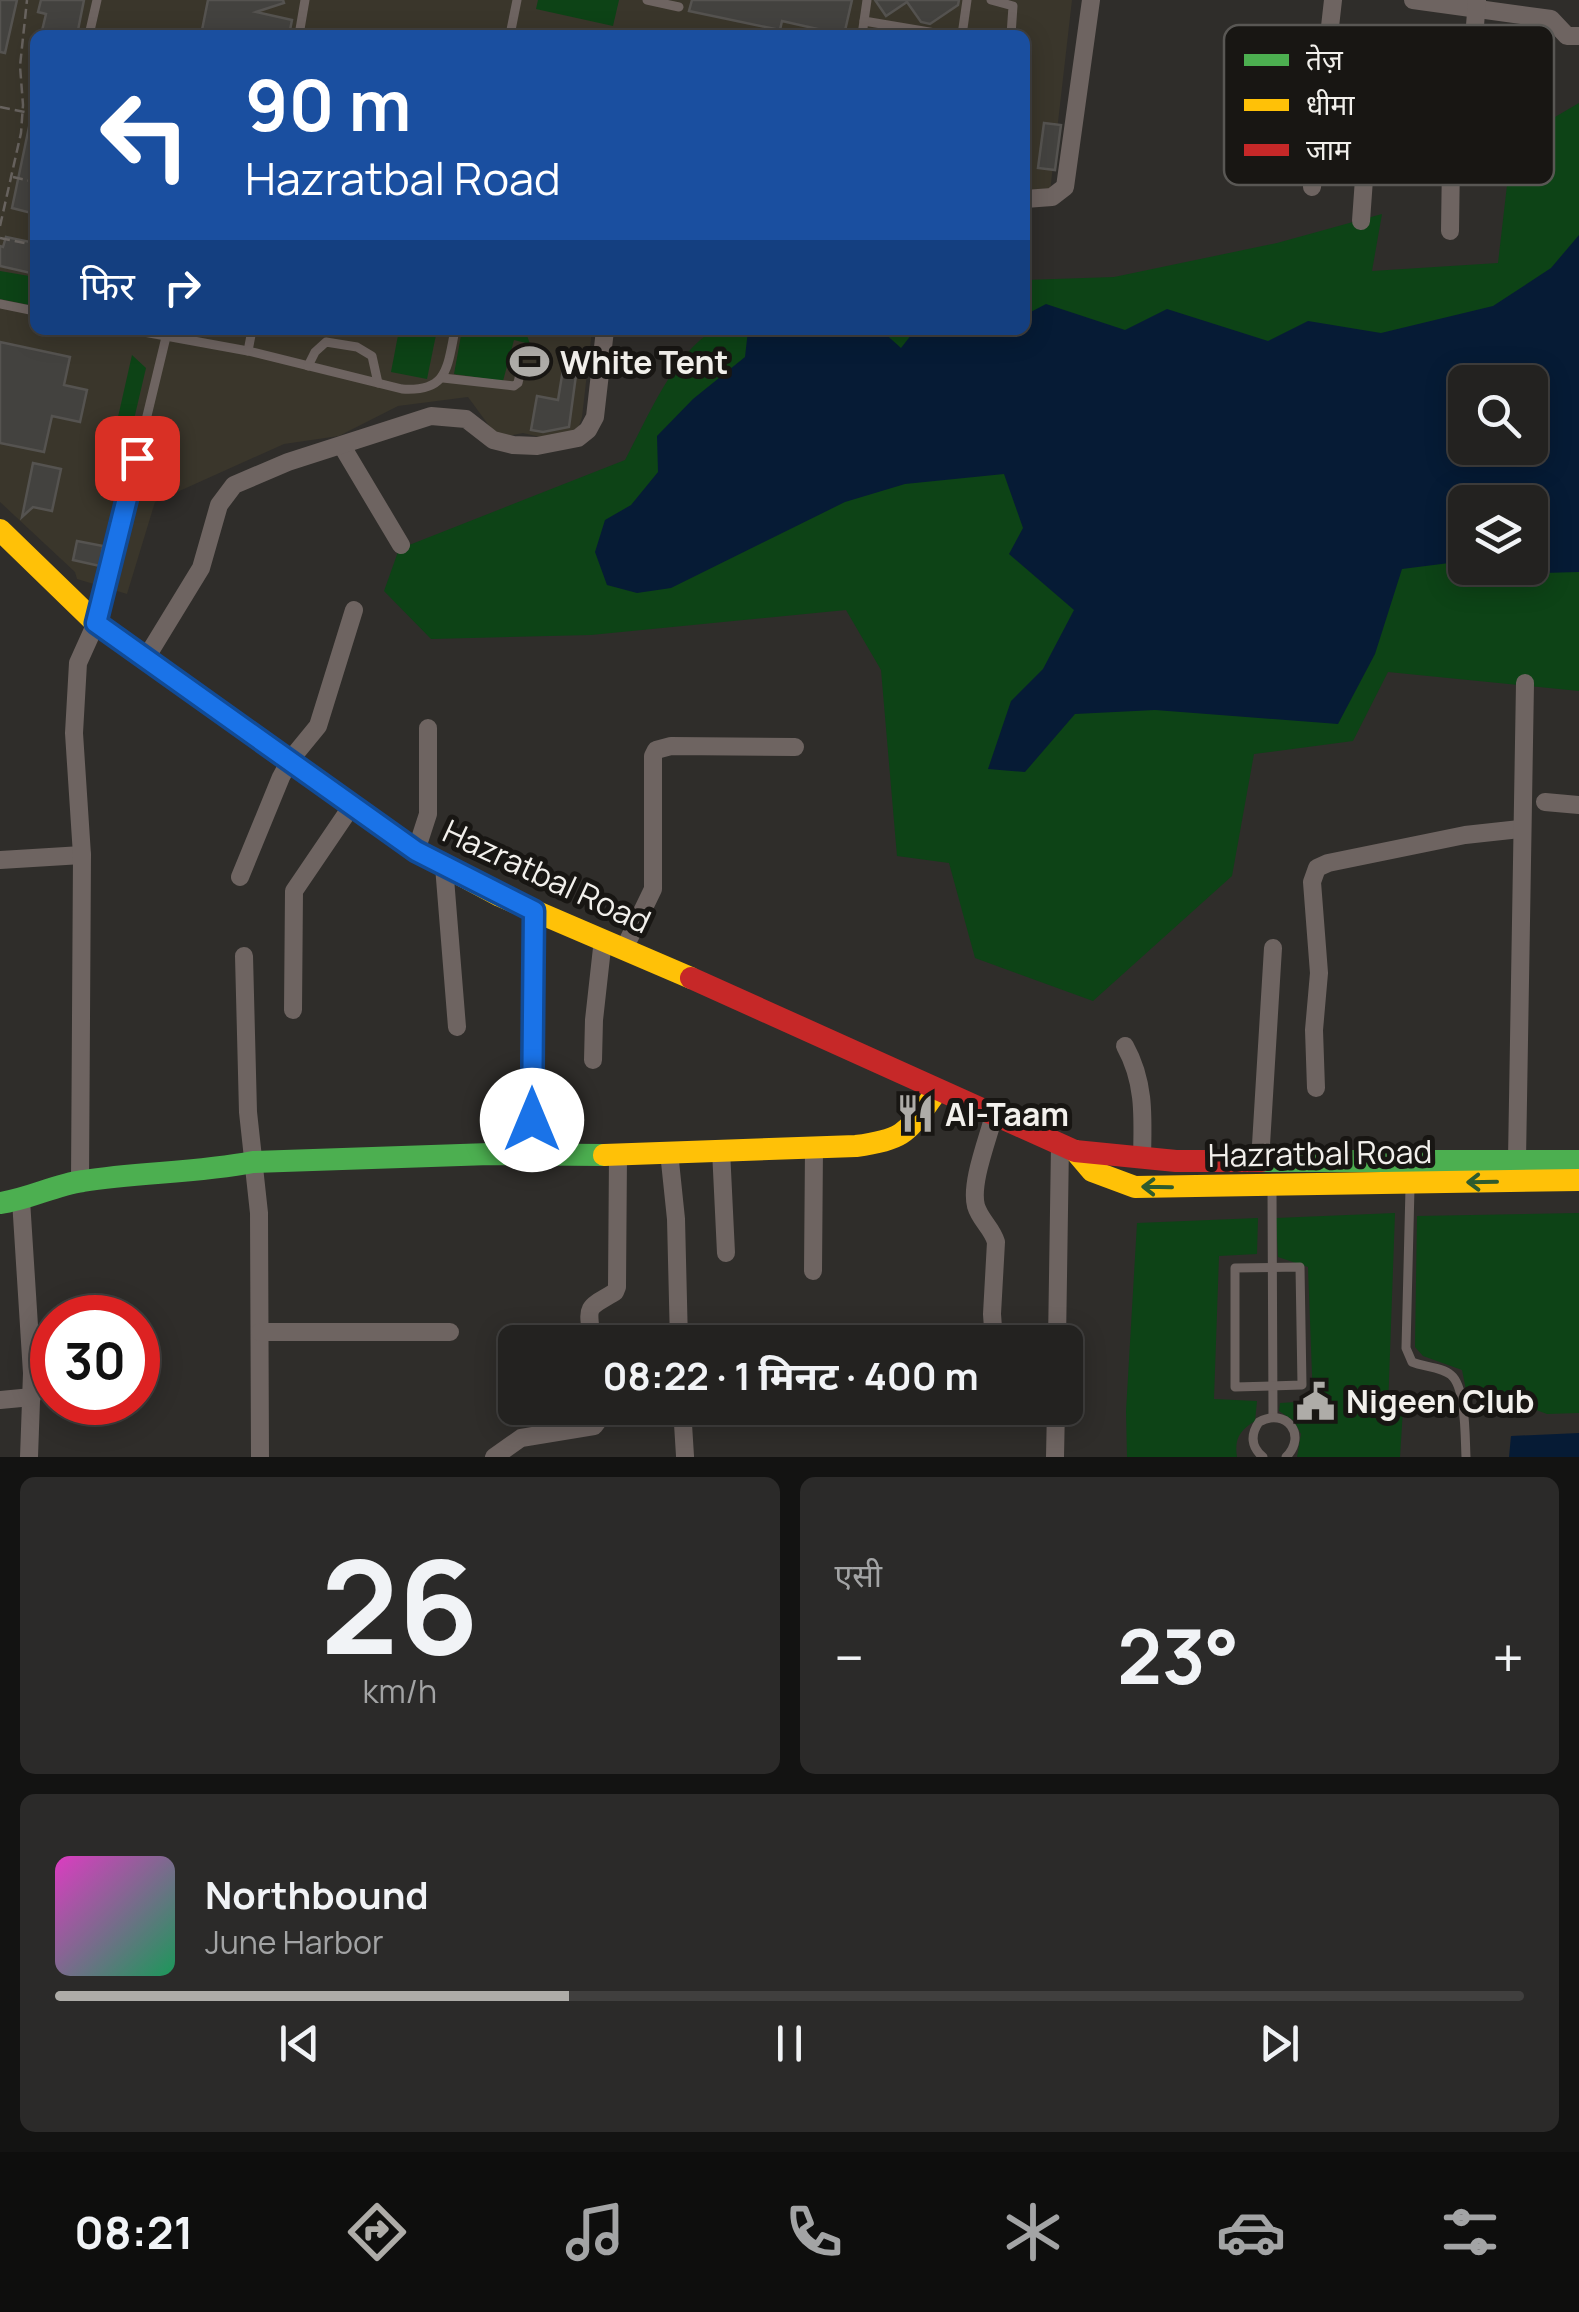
<!DOCTYPE html>
<html lang="hi">
<meta charset="utf-8">
<style>
body{margin:0;font-family:Manrope,"Noto Sans Devanagari",sans-serif;background:#2b2a29;color:#f1f3f6;height:100vh;display:flex;flex-direction:column;font-size:38px;white-space:nowrap}
*{box-sizing:border-box;margin:0}
p{font-size:32px;color:#a3a4a5}
.icon{flex:none;width:55px;height:55px;fill:none;stroke:currentColor;stroke-width:2;stroke-linecap:round;stroke-linejoin:round}
.map{position:relative;height:1457px;overflow:hidden}
.sheet{display:flex;flex-direction:column;gap:20px;padding:20px;background:#131312;flex:1}
.sheet>*{flex:none}
.banner{position:absolute;left:30px;top:30px;width:1000px;height:305px;border-radius:15px;box-shadow:0 5px 25px #0003,0 0 0 2px #403f3e;background:#1a4fa0;color:#fff;overflow:hidden}
.buttons{position:absolute;left:1448px;top:365px;display:grid;gap:20px}
.buttons a{display:grid;place-items:center;width:100px;height:100px;border-radius:15px;background:#232220;box-shadow:0 5px 25px #0003,0 0 0 2px #403f3e;font-size:50px}
.speed{position:absolute;left:30px;top:1295px;display:flex;gap:20px;font-size:50px;font-weight:700;text-align:center}
.speed>*{display:grid;place-content:center;width:130px;height:130px;border-radius:50%;background:#232220;box-shadow:0 5px 25px #0003,0 0 0 2px #403f3e;line-height:1}
.speed .limit{border:15px solid #d22;background:#fff;color:#111}
.pin{position:absolute;display:grid;place-items:center;width:85px;height:85px;color:#fff;margin:-42px;border-radius:20px;box-shadow:0 5px 15px #0006}
.me{position:absolute;width:110px;margin:-55px;rotate:0deg;stroke-linejoin:round;filter:drop-shadow(0 0 8px #0008)}
.turn{display:flex;align-items:center;gap:35px;height:210px;padding:0 50px;font-size:45px}
.turn .icon{width:130px;height:130px;stroke-width:2.5}
.turn b{display:block;font-size:70px;line-height:85px}
.then{display:flex;align-items:center;height:95px;padding:0 50px;background:#0003;gap:20px;font-size:38px}
.big{font-size:75px;font-weight:700;line-height:1.1}
.sheet .widget{flex:1;display:flex;flex-direction:column;justify-content:center;gap:15px;min-width:0;padding:0 35px;border-radius:15px;background:#2b2a29}
.sheet .dial{align-items:center;gap:0}
.dial b{font-size:130px;line-height:1}
.song{display:flex;align-items:center;gap:30px}
.cover{width:120px;height:120px;border-radius:15px;background:linear-gradient(135deg,hsl(310 70% 55%),hsl(150 70% 35%))}
.played{height:10px;border-radius:5px;background:linear-gradient(90deg,#aeaca8 35%,#403f3e 35%)}
.keys{display:flex;justify-content:space-around;direction:ltr}
.heat{display:flex;justify-content:space-between;align-items:center;font-size:55px;direction:ltr}
.sheet .tiles{flex:1;display:grid;gap:20px;grid-template-columns:1fr 1fr}
.widget:last-child{grid-column:span 2}
.trip{position:absolute;left:498px;top:1325px;width:585px;height:100px;border-radius:15px;background:#232220;box-shadow:0 5px 25px #0003,0 0 0 2px #403f3e;font-weight:700;line-height:100px;text-align:center}
.tab-bar{display:flex;height:160px;justify-content:space-around;align-items:center;background:#0e0e0d;color:#a3a4a5}
.tab-bar .icon{width:70px;height:70px}
.tab-bar .on{color:#aeaca8}
.tab-bar b{font-size:45px;color:#f1f3f6}
.map>svg:first-child{display:block}
.built{fill:#3a362b}
.green{fill:#0d4316;fill-rule:evenodd}
.water{fill:#061b35;fill-rule:evenodd}
.building{fill:#43423f;stroke:#555350;stroke-width:2.5}
.lines{fill:none;stroke-linecap:round;stroke-linejoin:round}
.path{stroke:#68635f;stroke-width:2.5;stroke-dasharray:10 5;stroke-linecap:butt}
.lane{stroke:#6e6461;stroke-width:9}
.street{stroke:#6e6461;stroke-width:18}
.fast{stroke:#4caf50;stroke-width:22}
.slow{stroke:#ffc107;stroke-width:22}
.jam{stroke:#c62828;stroke-width:22}
.oneway{stroke:#2f5b2e}
.route-casing{stroke:#114b97;stroke-width:25}
.route{stroke:#1a73e8;stroke-width:18}
.labels{text-anchor:middle;dominant-baseline:central;stroke-width:10;stroke-linejoin:round;paint-order:stroke}
.poi-label{font-size:32px;font-weight:bold;fill:#f2f0ec;stroke:#181613;text-anchor:start}
.street-label{font-size:32px;fill:#f2f0ec;stroke:#181613}
.key{fill:#181613;stroke:#595754;stroke-width:2.5}
.key-label{font-size:28px;fill:#f2f0ec}
</style>
<div class="map">
<svg width="1579" height="1457" viewBox="0 0 1579 1457">
<rect width="100%" height="100%" fill="#2f2d2a"/>
<!-- built -->
<path class="built" d="M0 0H1072L1050 192 1025 194V35H35V330H592L582 417 577 432 544 438 523 433 498 438 468 397 398 406 339 436 284 444 155 502 127 594 77 579 75 572 0 502Z"/>
<!-- green -->
<g class="green">
<path d="M538 0H619L613 26 536 9Z"/>
<path d="M1579 103V691L1388 672 1353 741 1254 754 1232 876 1093 1001 975 958 949 863 897 856 881 670 846 610 591 635 431 639 384 591 399 549 625 460C647 419 674 353 714 330H1025V280L1114 277 1277 243 1382 214 1372 271 1498 263 1512 142ZM1465 382H1530V448H1465ZM1465 502H1530V568H1465Z"/>
<path d="M0 271 35 277V306L0 299Z"/>
<path d="M399 330H437L427 379 391 372Z"/>
<path d="M462 330H525L530 344 514 340 503 381 454 374Z"/>
<path d="M132 355 146 368 117 492 102 488Z"/>
<path d="M1395 1213 1388 1408 1403 1409 1400 1457H1297L1301 1434 1294 1421 1279 1411 1280 1403 1313 1401 1308 1267 1278 1257 1276 1218Z"/>
<path d="M1579 1213V1413L1547 1414 1499 1396 1467 1395 1462 1370 1423 1356 1415 1347 1417 1216Z"/>
<path d="M1258 1218 1257 1254 1219 1256 1214 1399 1257 1401 1255 1421C1240 1430 1234 1439 1237 1457H1127L1126 1411 1137 1223Z"/>
</g>
<!-- water -->
<g class="water">
<path d="M1579 235V572L1504 574 1496 568H1530V502H1465V561L1402 569 1375 654 1338 724 1155 710 1075 714 1025 772 988 769 1011 701 1043 669 1074 610 1009 554 1023 528 1004 474 905 484 845 502 671 588 637 593 607 585 595 552 605 520 631 505 658 472 657 436 693 399 745 357 748 330H881L901 348 915 330H1025V315L1046 304 1125 330 1167 309 1268 341 1308 321 1381 333 1493 306 1551 268ZM1465 382H1530V448H1465Z"/>
<path d="M1579 1433V1457H1509L1511 1436Z"/>
</g>
<!-- building -->
<g class="building">
<path d="M0 0H17L5 53 0 52Z"/>
<path d="M41 0H84L77 35H41L46 14 38 12Z"/>
<path d="M208 0H283L284 3 256 12 292 20 289 35H201Z"/>
<path d="M692 0H852L844 35 782 21 780 30 689 11Z"/>
<path d="M875 0H959L958 5 930 24 921 22 907 2 886 16Z"/>
<path d="M1044 123 1061 125 1055 170 1038 168Z"/>
<path d="M29 127H35V214L12 208Z"/>
<path d="M6 237 35 243V274L0 266V246L3 247Z"/>
<path d="M0 342 70 357 64 385 87 390 80 422 52 416 44 452 0 443Z"/>
<path d="M566 351 579 353 569 427 543 432 531 430 537 396 558 400Z"/>
<path d="M33 463 61 469 52 511 33 507 22 517Z"/>
<path d="M77 541 103 546 100 566 73 560Z"/>
</g>
<g class="lines">
<!-- path -->
<g class="path">
<path d="M0 107 35 114"/>
<path d="M13 177 35 182"/>
<path d="M0 226 21 133 23 105 20 66 27 0"/>
<path d="M0 238 35 245"/>
</g>
<!-- lane -->
<g class="lane">
<path d="M647 0 679 7"/>
<path d="M991 0 1013 6 1011 35"/>
<path d="M864 21 947 35"/>
<path d="M89 35 97 0"/>
<path d="M299 35 305 0"/>
<path d="M510 35 517 0"/>
<path d="M862 35 867 0"/>
<path d="M962 35 967 0"/>
<path d="M0 304 35 311"/>
<path d="M133 330 248 351 402 389C448 392 447 368 455 330"/>
<path d="M248 351 252 330"/>
<path d="M308 366 315 352 326 342 357 347 372 356 378 383"/>
<path d="M443 378 514 386 518 383 521 369"/>
<path d="M98 619 167 333"/>
<path d="M1410 1188 1406 1348 1412 1362C1424 1367 1442 1367 1451 1375 1466 1387 1465 1438 1466 1457"/>
<path d="M1272 1189 1273 1416"/>
<path d="M1300 1267 1302 1385 1235 1387V1268Z"/>
<path d="M1263 1457C1251 1447 1250 1435 1259 1422 1286 1407 1308 1435 1286 1457"/>
</g>
<!-- street -->
<g class="street">
<path d="M1413 0 1551 19 1567 36H1579"/>
<path d="M1329 50 1473 58"/>
<path d="M1312 187 1333 0"/>
<path d="M1025 199 1052 197 1065 187 1091 0"/>
<path d="M1361 221 1373 53"/>
<path d="M1450 231 1451 160 1469 102 1477 0"/>
<path d="M342 446 401 545"/>
<path d="M146 658 201 568 219 505 234 485 288 462 431 416 466 419 493 440 513 445 537 446 578 438 588 430 595 417 605 330"/>
<path d="M1545 802 1579 805"/>
<path d="M416 851 428 814V728"/>
<path d="M0 860 82 855"/>
<path d="M444 866 457 1027"/>
<path d="M240 877 281 777 291 759 318 726 354 610"/>
<path d="M624 949 653 889V756L656 750 671 746 795 747"/>
<path d="M244 956 248 1112 259 1213 260 1457"/>
<path d="M293 1010 294 891 351 807"/>
<path d="M1125 1046C1145 1082 1143 1117 1142 1157"/>
<path d="M593 1060 594 1020 603 939"/>
<path d="M1316 1088 1314 1030 1319 973 1312 882 1317 868 1328 863 1465 835 1520 829"/>
<path d="M721 1150 726 1253"/>
<path d="M669 1152 676 1219 679 1342"/>
<path d="M532 1154 534 911"/>
<path d="M1517 1160 1525 683"/>
<path d="M1260 1161 1273 948"/>
<path d="M80 1181 82 855 74 733 78 663 96 623"/>
<path d="M21 1200 32 1373 29 1457"/>
<path d="M813 1271 814 1148"/>
<path d="M260 1332H450"/>
<path d="M592 1342C588 1305 584 1310 615 1292L617 1287 618 1155"/>
<path d="M994 1342 992 1314 996 1242C992 1228 980 1220 976 1206 970 1183 988 1139 994 1115"/>
<path d="M1057 1342 1060 1145"/>
<path d="M0 1400 32 1397"/>
<path d="M682 1408 685 1456"/>
<path d="M494 1457 521 1438 594 1426 600 1418 599 1408"/>
<path d="M1055 1457 1056 1408"/>
</g>
<!-- fast -->
<g class="fast">
<path d="M1261 1161H1579"/>
<path d="M0 1203C29 1199 54 1185 83 1181 139 1172 197 1173 253 1162L490 1154 604 1155"/>
</g>
<!-- slow -->
<g class="slow">
<path d="M0 530 96 623 416 851 500 896 691 978"/>
<path d="M1075 1151 1092 1171 1135 1187 1579 1180"/>
<path d="M604 1155 856 1146C908 1139 907 1131 937 1091"/>
</g>
<!-- jam -->
<path class="jam" d="M691 978 1075 1151 1176 1161H1261"/>
</g>
<!-- one-way arrows -->
<defs><path id="oneway-shaft" d="M-6 0H5M1.5-3L5.5 0L1.5 3" fill="none" stroke-width="1.6" stroke-linecap="round" stroke-linejoin="round" transform="scale(2.5)"/></defs>
<g class="oneway">
<use href="#oneway-shaft" transform="translate(1482 1182) rotate(179)"/>
<use href="#oneway-shaft" transform="translate(1157 1187) rotate(-179)"/>
</g>
<g class="lines">
<defs>
<path id="route" d="M137 458 96 623 416 851 534 911 532 1120"/>
</defs>
<!-- route casing -->
<use href="#route" class="route-casing"/>
<!-- route -->
<use href="#route" class="route"/>
</g>
<!-- icons -->
<defs>
<symbol id="stadium-bare" viewBox="-9 -9 18 18"><path d="M0-5a6.5 5 0 1 0 0 10a6.5 5 0 1 0 0-10ZM-3.5-1.8h7v3.6h-7Z" fill="#aeaca8" stroke="#181613" stroke-width="2.5" paint-order="stroke"/></symbol>
<symbol id="restaurant-bare" viewBox="-9 -9 18 18"><path d="M-5-6h1v4h1v-4h1v4h1v-4h1v5L-1.5 .5V6h-2V.5L-5-1ZM5-6V6H3V1.5H1.5Q1.5-4 5-6Z" fill="#aeaca8" stroke="#181613" stroke-width="2.5" paint-order="stroke"/></symbol>
<symbol id="civic-bare" viewBox="-9 -9 18 18"><path d="M-.6-6.5H3V-4.5H.6V-3L4-1V1h2V6H-6V1h2V-1L-.6-3ZM-1.2 2.5V6h2.4V2.5Z" fill="#aeaca8" stroke="#181613" stroke-width="2.5" paint-order="stroke"/></symbol>
</defs>
<g fill-rule="evenodd">
<use href="#stadium-bare" x="502" y="334" width="55" height="55"/>
<use href="#restaurant-bare" x="888" y="1086" width="55" height="55"/>
<use href="#civic-bare" x="1288" y="1374" width="55" height="55"/>
</g>
<g class="labels">
<!-- poi labels -->
<g class="poi-label">
<text x="560" y="362">White Tent</text>
<text x="945" y="1114">Al-Taam</text>
<text x="1346" y="1401">Nigeen Club</text>
</g>
<!-- street labels -->
<g class="street-label">
<text transform="translate(547 876) rotate(25)">Hazratbal Road</text>
<text transform="translate(1320 1153) rotate(-1)">Hazratbal Road</text>
</g>
</g>
<!-- legend -->
<rect x="1224" y="25" width="330" height="160" rx="15" class="key"/>
<rect x="1244" y="54" width="45" height="12" fill="#4caf50"/>
<rect x="1244" y="99" width="45" height="12" fill="#ffc107"/>
<rect x="1244" y="144" width="45" height="12" fill="#c62828"/>
<g class="key-label">
<text x="1306" y="70">तेज़</text>
<text x="1306" y="115">धीमा</text>
<text x="1306" y="160">जाम</text>
</g>
</svg>
<div class="buttons">
<a><svg class="icon" aria-label="search" viewBox="0 0 24 24"><circle cx="10" cy="10" r="6"/><path d="M15 15l6 6"/></svg></a>
<a><svg class="icon" aria-label="layers" viewBox="0 0 24 24"><path d="M12 4l9 5-9 5-9-5zM3 14l9 5 9-5"/></svg></a>
</div>
<div class="speed"><div class="limit">30</div></div>
<div class="pin" style="left:137px;top:458px;background:#d93025"><svg class="icon" aria-label="arrive" viewBox="0 0 24 24"><path d="M6 21V4h12l-3 4 3 4H6"/></svg></div>
<svg class="me" style="left:532px;top:1120px" viewBox="-20 -20 40 40"><circle r="19" fill="#fff"/><path d="M0-13L10 11 0 6-10 11z" fill="#1a73e8"/></svg>
<div class="trip">08:22 · 1 मिनट · 400 m</div>
<div class="banner">
<div class="turn"><svg class="icon" aria-label="left" viewBox="0 0 24 24"><path d="M17 20v-9H6M10 6l-5 5 5 5"/></svg><div><b>90 m</b>Hazratbal Road</div></div>
<div class="then">फिर<svg class="icon" aria-label="right" viewBox="0 0 24 24"><path d="M7 20v-9h11M14 6l5 5-5 5"/></svg></div>
</div>
</div>
<section class="sheet">
<div class="tiles">
<div class="widget dial"><b>26</b><p>km/h</p></div>
<div class="widget"><p>एसी</p>
<div class="heat"><a>−</a><b class="big">23°</b><a>+</a></div>
</div>
<div class="widget">
<div class="song"><i class="cover"></i><div><b>Northbound</b><p>June Harbor</p></div></div>
<div class="played"></div>
<div class="keys"><svg class="icon" aria-label="previous" viewBox="0 0 24 24"><path d="M18 5L8 12l10 7zM5 5v14"/></svg><svg class="icon" aria-label="pause" viewBox="0 0 24 24"><path d="M8 5v14M16 5v14"/></svg><svg class="icon" aria-label="next" viewBox="0 0 24 24"><path d="M6 5l10 7-10 7zM19 5v14"/></svg></div>
</div>
</div>
</section>
<nav class="tab-bar">
<b>08:21</b>
<svg class="icon on" aria-label="directions" viewBox="0 0 24 24"><path d="M12 3l9 9-9 9-9-9zM9 14v-3h6M13 9l2 2-2 2"/></svg>
<svg class="icon" aria-label="music" viewBox="0 0 24 24"><path d="M9 18V5l10-2v13"/><circle cx="6" cy="18" r="3"/><circle cx="16" cy="16" r="3"/></svg>
<svg class="icon" aria-label="phone" viewBox="0 0 24 24"><path d="M5 4h4l2 5-3 2q2 4 5 5l2-3 5 2v4C11 20 4 13 5 4z"/></svg>
<svg class="icon" aria-label="climate" viewBox="0 0 24 24"><path d="M12 3v18M4 7l16 10M4 17L20 7"/></svg>
<svg class="icon" aria-label="car" viewBox="0 0 24 24"><path d="M5 17H2v-5l4-1 3-4h7l3 4 3 1v5h-3M9 17h6M6 11h13"/><circle cx="7" cy="17" r="2"/><circle cx="17" cy="17" r="2"/></svg>
<svg class="icon" aria-label="filters" viewBox="0 0 24 24"><path d="M4 7h16M4 17h16"/><circle cx="9" cy="7" r="2"/><circle cx="15" cy="17" r="2"/></svg>
</nav>
